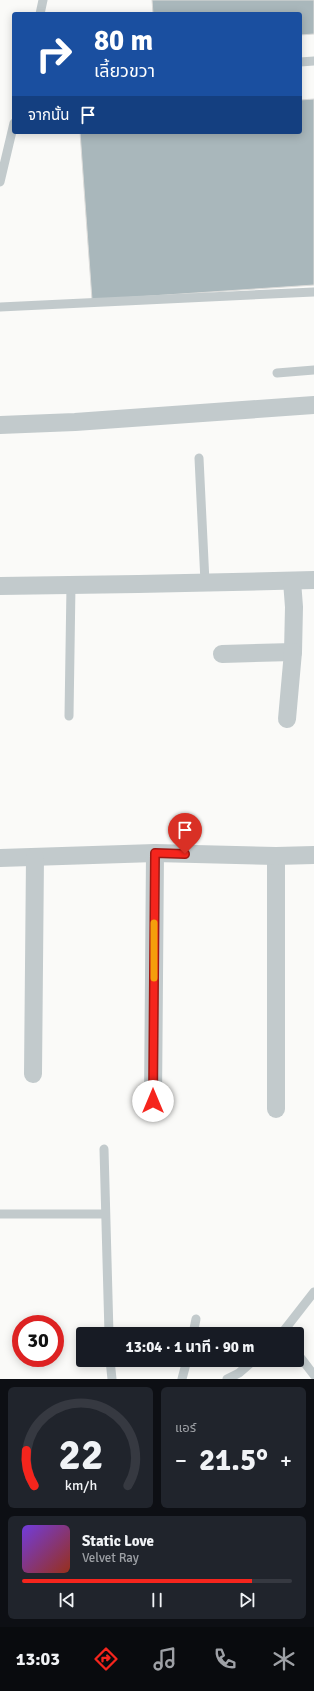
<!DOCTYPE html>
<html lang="th">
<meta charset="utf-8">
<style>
body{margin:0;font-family:Signika,"Noto Sans Thai",sans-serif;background:#20242c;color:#f1f3f6;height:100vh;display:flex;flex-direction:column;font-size:15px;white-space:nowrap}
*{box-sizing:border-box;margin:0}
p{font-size:13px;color:#9ea1a6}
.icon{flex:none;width:22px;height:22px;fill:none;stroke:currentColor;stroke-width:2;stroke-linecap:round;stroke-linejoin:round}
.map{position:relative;height:1379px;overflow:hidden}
.side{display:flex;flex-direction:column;gap:8px;padding:8px;background:#0d0f14;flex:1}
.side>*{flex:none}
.banner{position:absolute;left:12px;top:12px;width:290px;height:122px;border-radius:4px;box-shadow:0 2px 10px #0003;background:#1a4fa0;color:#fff;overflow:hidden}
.speed{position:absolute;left:12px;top:1315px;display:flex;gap:8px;font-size:20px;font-weight:700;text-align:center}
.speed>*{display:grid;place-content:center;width:52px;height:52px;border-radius:50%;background:#171b24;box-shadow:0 2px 10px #0003;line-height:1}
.speed .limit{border:6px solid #d22;background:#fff;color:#111}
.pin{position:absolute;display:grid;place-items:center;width:34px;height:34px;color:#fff;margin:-41px -17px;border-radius:50% 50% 50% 0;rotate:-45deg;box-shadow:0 0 4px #0007}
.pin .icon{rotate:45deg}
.me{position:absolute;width:44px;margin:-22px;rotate:0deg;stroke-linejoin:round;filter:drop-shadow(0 0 3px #0008)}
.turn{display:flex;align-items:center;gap:14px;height:84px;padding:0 16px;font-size:18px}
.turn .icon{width:52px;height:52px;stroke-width:2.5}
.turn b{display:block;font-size:28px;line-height:34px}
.then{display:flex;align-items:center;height:38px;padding:0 16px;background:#0003;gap:8px;font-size:15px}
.big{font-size:30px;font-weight:700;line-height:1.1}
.side .widget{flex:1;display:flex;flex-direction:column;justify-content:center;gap:6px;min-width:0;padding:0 14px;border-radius:6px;background:#20242c}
.side .dial{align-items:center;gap:0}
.dial svg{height:104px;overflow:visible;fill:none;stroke:#363941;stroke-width:7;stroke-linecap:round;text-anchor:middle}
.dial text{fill:#f1f3f6;stroke:none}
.song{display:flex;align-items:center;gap:12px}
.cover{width:48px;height:48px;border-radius:6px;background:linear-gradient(135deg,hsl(260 70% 55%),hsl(10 70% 35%))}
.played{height:4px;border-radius:2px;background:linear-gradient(90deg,#f5251d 85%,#363941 85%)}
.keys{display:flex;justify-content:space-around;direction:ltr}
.heat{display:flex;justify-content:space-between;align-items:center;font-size:22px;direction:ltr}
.side .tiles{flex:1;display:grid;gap:8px;grid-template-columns:1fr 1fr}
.widget:last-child{grid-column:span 2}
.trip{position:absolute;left:76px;top:1327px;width:228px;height:40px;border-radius:4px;background:#171b24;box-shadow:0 2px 10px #0003;font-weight:700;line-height:40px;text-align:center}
.tab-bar{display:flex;height:64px;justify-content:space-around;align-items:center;background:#090b0e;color:#9ea1a6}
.tab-bar .icon{width:28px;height:28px}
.tab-bar .selected{color:#f5251d}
.tab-bar b{font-size:18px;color:#f1f3f6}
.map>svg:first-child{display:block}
.building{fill:#a9b7bb;stroke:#dcdcda}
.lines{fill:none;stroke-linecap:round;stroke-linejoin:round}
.lane{stroke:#c2cacc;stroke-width:9}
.street{stroke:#c2cacc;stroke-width:18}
.route-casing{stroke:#9f1813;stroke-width:10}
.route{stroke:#f5251d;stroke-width:7}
.slow{stroke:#f59e0b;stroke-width:7}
</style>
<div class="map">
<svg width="314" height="1379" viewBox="0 0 314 1379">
<rect width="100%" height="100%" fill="#fafaf8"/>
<!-- building -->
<g class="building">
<path d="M152 0H314V34L300 35V14H153Z"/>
<path d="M314 99V285L92 300 80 132H300V100Z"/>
</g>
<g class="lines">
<!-- lane -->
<g class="lane">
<path d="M40 14 43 0"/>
<path d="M300 62 314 61"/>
<path d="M0 182 14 123"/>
<path d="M0 307 314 292"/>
<path d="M277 373 314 370"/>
<path d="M199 458 205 582"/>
<path d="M69 716 71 585"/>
<path d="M104 1149 109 1334"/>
<path d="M0 1214H105"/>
<path d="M282 1333 314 1292"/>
<path d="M193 1334 196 1319"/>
<path d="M297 1353 314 1375"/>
<path d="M110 1360 112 1379"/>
<path d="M182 1379 187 1360"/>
<path d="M227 1379 239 1373 254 1360"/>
</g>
<!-- street -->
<g class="street">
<path d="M0 425 75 422 314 405"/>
<path d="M0 586C105 585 209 583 314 580"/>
<path d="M222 654 293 652 294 607 292 581"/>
<path d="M287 719 293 652"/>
<path d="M276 856V1109"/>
<path d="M0 858 155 853 276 856 314 855"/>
<path d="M33 1074 35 857"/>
<path d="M153 1101 155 853"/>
</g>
</g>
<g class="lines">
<defs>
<path id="route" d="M153 1101 155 853 185 854"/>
</defs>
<!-- route casing -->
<use href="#route" class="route-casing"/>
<!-- route -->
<use href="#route" class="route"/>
<!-- slow -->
<path class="slow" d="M154 978V923"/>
</g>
</svg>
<div class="speed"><div class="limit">30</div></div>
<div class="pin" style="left:185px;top:854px;background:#d93025"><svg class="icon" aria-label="arrive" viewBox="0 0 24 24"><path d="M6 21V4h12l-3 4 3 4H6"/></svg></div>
<svg class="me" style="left:153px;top:1101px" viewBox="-20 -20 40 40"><circle r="19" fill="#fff"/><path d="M0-13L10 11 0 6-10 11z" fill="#f5251d"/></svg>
<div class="trip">13:04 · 1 นาที · 90 m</div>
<div class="banner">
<div class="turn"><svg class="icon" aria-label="right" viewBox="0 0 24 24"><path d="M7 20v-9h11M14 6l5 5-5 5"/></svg><div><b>80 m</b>เลี้ยวขวา</div></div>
<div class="then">จากนั้น<svg class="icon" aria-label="arrive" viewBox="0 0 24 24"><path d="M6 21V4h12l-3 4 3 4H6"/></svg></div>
</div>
</div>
<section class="side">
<div class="tiles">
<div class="widget dial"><svg viewBox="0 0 100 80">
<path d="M14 69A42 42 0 1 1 86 69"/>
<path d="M14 69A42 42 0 0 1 8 42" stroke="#f5251d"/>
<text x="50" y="56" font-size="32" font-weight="700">22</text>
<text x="50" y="72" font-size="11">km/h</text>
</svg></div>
<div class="widget"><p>แอร์</p>
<div class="heat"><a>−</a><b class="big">21.5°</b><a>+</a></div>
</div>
<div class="widget">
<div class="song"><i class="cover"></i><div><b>Static Love</b><p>Velvet Ray</p></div></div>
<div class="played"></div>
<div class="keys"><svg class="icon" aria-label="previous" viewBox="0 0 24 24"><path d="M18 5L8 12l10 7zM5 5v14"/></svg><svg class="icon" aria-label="pause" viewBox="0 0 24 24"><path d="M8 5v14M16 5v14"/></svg><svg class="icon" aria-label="next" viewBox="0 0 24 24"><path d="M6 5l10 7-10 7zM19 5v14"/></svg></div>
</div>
</div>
</section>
<nav class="tab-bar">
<b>13:03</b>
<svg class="icon selected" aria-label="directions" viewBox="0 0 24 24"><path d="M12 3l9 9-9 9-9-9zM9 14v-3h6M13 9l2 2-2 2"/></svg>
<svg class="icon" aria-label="music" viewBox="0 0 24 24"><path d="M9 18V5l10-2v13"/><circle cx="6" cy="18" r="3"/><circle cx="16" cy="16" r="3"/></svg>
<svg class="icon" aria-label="phone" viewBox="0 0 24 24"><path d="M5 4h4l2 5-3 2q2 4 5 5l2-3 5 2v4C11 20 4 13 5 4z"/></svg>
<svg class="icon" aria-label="climate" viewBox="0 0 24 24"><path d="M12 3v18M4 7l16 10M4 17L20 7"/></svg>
</nav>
